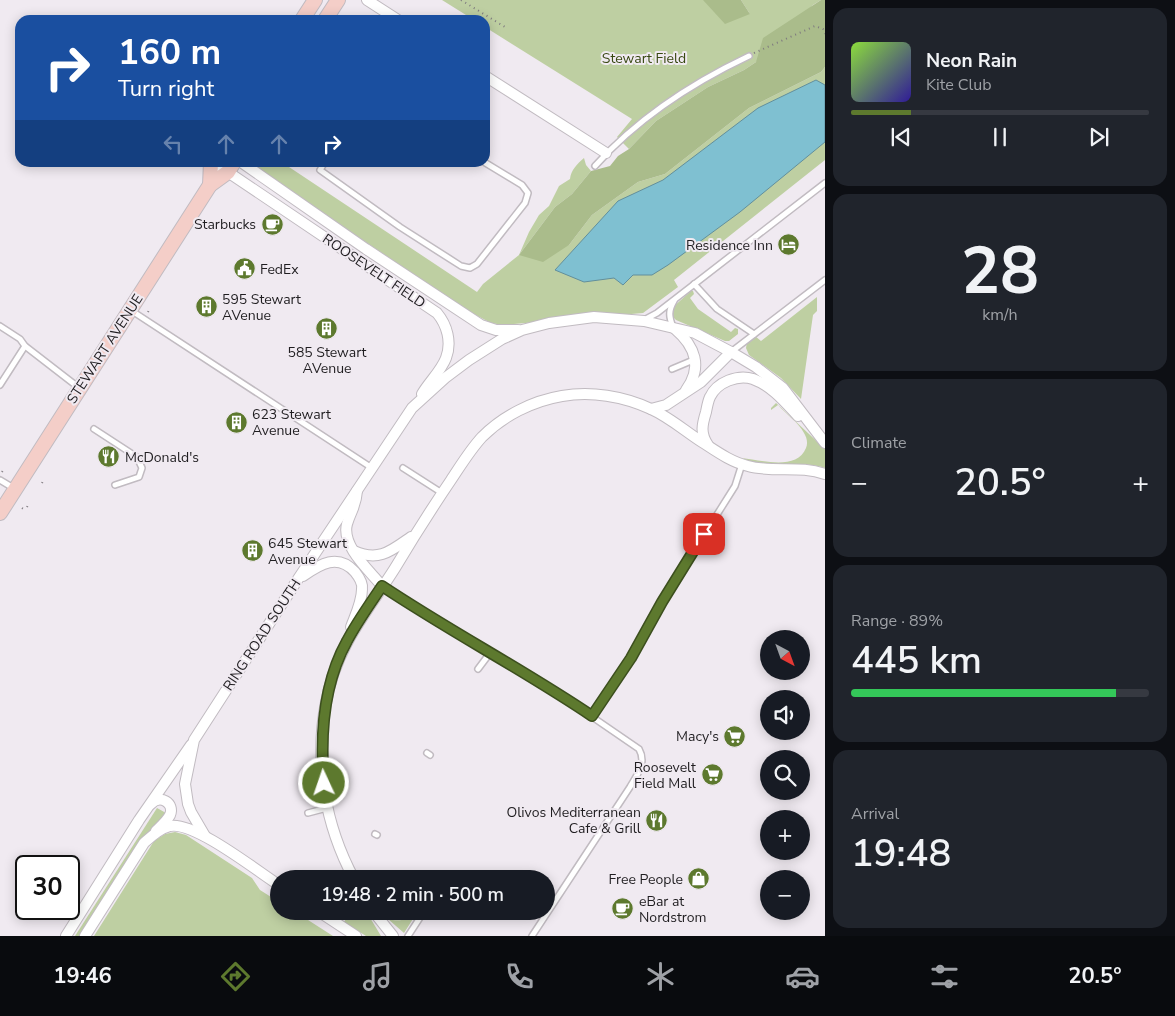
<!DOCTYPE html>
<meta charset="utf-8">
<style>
body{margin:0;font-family:"Nunito Sans",sans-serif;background:#20242c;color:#f1f3f6;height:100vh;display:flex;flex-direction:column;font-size:19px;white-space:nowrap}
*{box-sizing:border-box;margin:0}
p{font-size:16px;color:#9ea1a6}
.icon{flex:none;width:28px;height:28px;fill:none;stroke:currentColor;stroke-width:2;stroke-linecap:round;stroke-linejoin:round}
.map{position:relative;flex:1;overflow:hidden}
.panel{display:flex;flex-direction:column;gap:8px;padding:8px;background:#0d0f14;width:350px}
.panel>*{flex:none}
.hud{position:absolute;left:15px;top:15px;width:475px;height:152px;border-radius:15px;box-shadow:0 2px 12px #0003;background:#1a4fa0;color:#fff;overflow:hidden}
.needle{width:32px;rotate:139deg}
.buttons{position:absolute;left:760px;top:630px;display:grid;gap:10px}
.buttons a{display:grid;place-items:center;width:50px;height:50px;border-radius:50%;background:#171b24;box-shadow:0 2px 12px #0003;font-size:25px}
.speed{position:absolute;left:15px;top:855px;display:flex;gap:10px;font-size:25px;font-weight:700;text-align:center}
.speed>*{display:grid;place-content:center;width:65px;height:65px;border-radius:50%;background:#171b24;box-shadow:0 2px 12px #0003;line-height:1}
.speed .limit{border:2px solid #111;border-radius:8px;background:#fff;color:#111}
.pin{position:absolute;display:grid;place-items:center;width:42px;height:42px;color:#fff;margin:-21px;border-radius:10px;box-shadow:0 2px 8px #0006}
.me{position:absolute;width:55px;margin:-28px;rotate:357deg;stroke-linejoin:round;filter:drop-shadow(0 0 4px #0008)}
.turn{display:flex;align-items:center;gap:18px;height:105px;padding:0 20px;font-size:22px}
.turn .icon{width:65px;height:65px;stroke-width:2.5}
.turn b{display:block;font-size:35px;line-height:42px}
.lanes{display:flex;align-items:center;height:48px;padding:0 20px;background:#0003;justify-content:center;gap:25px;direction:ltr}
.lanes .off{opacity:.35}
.big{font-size:38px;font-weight:600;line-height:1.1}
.panel .card{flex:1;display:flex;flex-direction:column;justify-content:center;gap:8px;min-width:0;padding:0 18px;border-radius:15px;background:#20242c}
.panel .dial{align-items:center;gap:0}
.dial b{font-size:65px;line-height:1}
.song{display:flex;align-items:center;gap:15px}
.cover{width:60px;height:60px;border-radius:8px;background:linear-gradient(135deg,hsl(90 70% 55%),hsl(250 70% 35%))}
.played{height:5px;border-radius:2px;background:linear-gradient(90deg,#5d792e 20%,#363941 20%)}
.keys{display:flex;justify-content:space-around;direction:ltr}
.heat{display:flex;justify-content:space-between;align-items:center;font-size:28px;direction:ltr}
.charge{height:8px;border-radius:4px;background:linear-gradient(90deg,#34c759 89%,#363941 0)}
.trip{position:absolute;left:270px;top:870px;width:285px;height:50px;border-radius:25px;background:#171b24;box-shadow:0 2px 12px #0003;font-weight:600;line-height:50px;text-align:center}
.dock{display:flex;height:80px;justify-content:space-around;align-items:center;background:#090b0e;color:#9ea1a6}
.dock .icon{width:35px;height:35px}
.dock .selected{color:#5d792e}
.dock b{font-size:22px;color:#f1f3f6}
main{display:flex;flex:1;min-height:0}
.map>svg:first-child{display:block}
.green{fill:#becfa2}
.forest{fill:#aabc8b}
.water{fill:#7fc0d1;stroke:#628f9c}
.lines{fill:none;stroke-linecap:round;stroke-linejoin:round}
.service-casing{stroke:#c1bbc1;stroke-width:8}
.minor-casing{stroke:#c1bbc1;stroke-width:12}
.secondary-casing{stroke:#c1bbc1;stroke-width:16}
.path{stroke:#7e7a7f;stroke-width:2;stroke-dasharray:1 4;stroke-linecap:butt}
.service{stroke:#fff;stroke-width:5}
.minor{stroke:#fff;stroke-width:10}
.secondary{stroke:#f4cec8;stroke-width:14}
.route-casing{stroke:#3c4f1e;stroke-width:12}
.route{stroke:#5d792e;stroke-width:9}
.labels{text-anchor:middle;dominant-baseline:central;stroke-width:4;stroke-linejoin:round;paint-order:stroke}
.park-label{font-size:14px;fill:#384812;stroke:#f0eaf1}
.poi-label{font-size:14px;fill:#201e21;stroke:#f0eaf1;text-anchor:end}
.street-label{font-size:14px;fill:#201e21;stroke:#f0eaf1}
</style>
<main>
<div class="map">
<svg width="825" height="936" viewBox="0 0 825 936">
<rect width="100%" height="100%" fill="#f0eaf1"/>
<!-- green -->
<g class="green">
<path d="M442 0H725L750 14 741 0H821L813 5 756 62 744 70 708 87 656 121 629 149 617 137 632 119 485 27V20H474Z"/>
<path d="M825 67V160L674 280 678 287 643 313 503 325 491 323 468 311 248 163H283L477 292 483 284 519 255 529 232 539 215 549 206 559 186 570 179C571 170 577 164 584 158L586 165 591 171 572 194 555 207 519 255 569 245 592 215 638 182 665 174 749 108 821 72Z"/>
<path d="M691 291H693L694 294 690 298 698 309 731 332 735 328 738 329V334L729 341H725L676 320 672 316V308Z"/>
<path d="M817 297V311L813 315 801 399 781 378 749 355 746 348 747 342 755 336 761 341Z"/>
<path d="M776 403 825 449V468C798 459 768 470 742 458 761 460 797 471 806 448 808 443 807 438 804 433 799 423 786 414 778 405L771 410V408Z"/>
<path d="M157 808 166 813 84 936H75Z"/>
<path d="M175 832 186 835 252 878 260 890 279 902V911H294L333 936H94L154 841 165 834Z"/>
<path d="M360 911H366L381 936H366L344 922 349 914 356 918Z"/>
<path d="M417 911H418L404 933 388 919C400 922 408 920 417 911Z"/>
</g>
<!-- forest -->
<g class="forest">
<path d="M703 0H741L750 14 725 24Z"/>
<path d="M821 0H825V67L821 72 749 108 665 174 638 182 592 215 569 245 543 262 519 255 555 207 572 194 591 171 610 166 618 156 629 149 656 121 708 87 744 70 756 62 763 38Z"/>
</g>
<!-- water -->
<path class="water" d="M816 80 825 85V142L740 212 668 265 652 275H633L623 285 614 278 584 282 555 270 618 201 663 180 758 108Z"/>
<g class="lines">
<defs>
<g id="service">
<path d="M325 162 320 170 400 227 461 266 470 268 477 264 525 203 528 193 522 185 484 162"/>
<path d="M595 166C637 119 692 83 749 56"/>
<path d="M694 284 717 309 754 334"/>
<path d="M132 311 372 468"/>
<path d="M644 320 657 313 825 183"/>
<path d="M0 326 20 339 25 346 78 387"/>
<path d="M673 327C669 317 668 311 674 301"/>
<path d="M731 352 825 280"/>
<path d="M672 369 691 361 694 358"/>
<path d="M0 385 25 346"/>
<path d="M94 429 137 457 142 468 139 477 115 485"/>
<path d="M403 468 442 493"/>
<path d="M0 480 15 489"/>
<path d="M383 586 431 619 502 659 588 714 639 749C647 763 637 775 630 787L532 936"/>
<path d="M478 669 490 653"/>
<path d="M592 716 631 658 662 602 735 486 742 464"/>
<path d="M427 753 430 755"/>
<path d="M308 813 327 808"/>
<path d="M375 834 377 835"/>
<path d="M384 911 393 914 406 911"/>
<path d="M408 936 423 913"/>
</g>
<g id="minor">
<path d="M367 0 398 20"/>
<path d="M485 76 606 153"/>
<path d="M213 162 437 313C447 325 452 342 446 358 441 371 429 382 422 394"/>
<path d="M241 162 366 249 481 325 496 330H518"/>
<path d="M675 329C695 346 703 367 686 390"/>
<path d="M651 409 666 405 701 382 731 352"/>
<path d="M708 445C700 433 702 425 706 412 707 407 708 401 710 397 717 382 738 374 753 379 772 386 785 402 798 416"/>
<path d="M357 491C356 507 351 510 347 524 341 546 370 571 382 586"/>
<path d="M354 551C379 562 391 551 411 537"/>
<path d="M303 576C320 564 338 553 355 572 359 577 363 583 362 589 362 602 355 616 351 627"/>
<path d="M151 804C160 794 175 803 170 815 167 821 161 826 156 831"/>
<path d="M205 836 191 812 188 804 185 784 194 740 298 579 412 408 445 378 469 360 502 339 522 330 549 323 594 317 644 321 695 333 731 352 756 367 783 388 825 443"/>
<path d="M354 879C325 825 314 762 326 702 337 645 366 614 395 568 413 538 432 508 451 480 461 465 470 450 482 437 503 416 532 401 562 396 591 391 623 396 651 409 669 417 685 431 702 442 716 451 731 462 748 466 773 473 800 465 825 474"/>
<path d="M318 911 356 936"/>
<path d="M373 911 393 936"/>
<path d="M66 936 139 820 191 745"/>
<path d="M85 936 144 843C152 836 159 829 170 826 194 821 257 871 279 885"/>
</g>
<g id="secondary">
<path d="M302 20 315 0"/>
<path d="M325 20 338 0"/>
<path d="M210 185 211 162"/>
<path d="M0 513 210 185 228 172 234 162"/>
</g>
</defs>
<!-- service casing -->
<use href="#service" class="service-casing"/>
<!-- minor casing -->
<use href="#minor" class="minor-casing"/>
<!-- secondary casing -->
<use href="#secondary" class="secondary-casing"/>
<!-- path -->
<g class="path">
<path d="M461 0 505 27"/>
<path d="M754 53 815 26 823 29 825 34"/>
<path d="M148 312 149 310"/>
<path d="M2 472 5 468"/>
<path d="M42 483 43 481"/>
<path d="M27 507 28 505"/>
<path d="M22 508 25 510"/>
</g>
<!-- service -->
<use href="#service" class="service"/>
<!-- minor -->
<use href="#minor" class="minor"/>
<!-- secondary -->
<use href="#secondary" class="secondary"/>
</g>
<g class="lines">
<defs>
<path id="route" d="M324 783C320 735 323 684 347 641 357 622 370 604 382 586 451 632 524 670 592 716L631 658 662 602 704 534"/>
</defs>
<!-- route casing -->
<use href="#route" class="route-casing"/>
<!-- route -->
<use href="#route" class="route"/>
</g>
<!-- icons -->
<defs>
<symbol id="cafe-disc" viewBox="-11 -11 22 22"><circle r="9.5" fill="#5d792e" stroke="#f0eaf1"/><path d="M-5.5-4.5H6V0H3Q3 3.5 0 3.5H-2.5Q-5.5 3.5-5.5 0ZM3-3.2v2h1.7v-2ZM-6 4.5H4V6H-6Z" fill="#fff"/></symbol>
<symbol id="hotel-disc" viewBox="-11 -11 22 22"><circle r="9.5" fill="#5d792e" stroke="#f0eaf1"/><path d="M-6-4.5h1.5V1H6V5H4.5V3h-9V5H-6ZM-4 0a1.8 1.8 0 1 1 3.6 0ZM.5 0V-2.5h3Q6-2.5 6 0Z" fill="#fff"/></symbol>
<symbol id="civic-disc" viewBox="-11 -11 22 22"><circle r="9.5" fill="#5d792e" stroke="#f0eaf1"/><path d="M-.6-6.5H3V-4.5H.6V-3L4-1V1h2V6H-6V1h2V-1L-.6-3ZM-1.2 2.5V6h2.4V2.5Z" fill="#fff"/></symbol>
<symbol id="building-disc" viewBox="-11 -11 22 22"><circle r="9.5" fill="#5d792e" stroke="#f0eaf1"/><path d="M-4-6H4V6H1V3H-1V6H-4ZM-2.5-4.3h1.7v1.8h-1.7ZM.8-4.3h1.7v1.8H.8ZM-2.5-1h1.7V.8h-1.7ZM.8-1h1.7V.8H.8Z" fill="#fff"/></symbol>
<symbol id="restaurant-disc" viewBox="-11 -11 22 22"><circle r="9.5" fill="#5d792e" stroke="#f0eaf1"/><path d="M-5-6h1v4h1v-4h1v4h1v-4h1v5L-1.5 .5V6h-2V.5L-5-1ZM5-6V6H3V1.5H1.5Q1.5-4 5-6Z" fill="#fff"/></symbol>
<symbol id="supermarket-disc" viewBox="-11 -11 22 22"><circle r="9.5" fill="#5d792e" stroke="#f0eaf1"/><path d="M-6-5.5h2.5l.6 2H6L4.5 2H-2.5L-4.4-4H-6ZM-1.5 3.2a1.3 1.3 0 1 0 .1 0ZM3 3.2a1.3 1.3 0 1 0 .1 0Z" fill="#fff"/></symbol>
<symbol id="shop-disc" viewBox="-11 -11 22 22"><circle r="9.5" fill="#5d792e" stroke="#f0eaf1"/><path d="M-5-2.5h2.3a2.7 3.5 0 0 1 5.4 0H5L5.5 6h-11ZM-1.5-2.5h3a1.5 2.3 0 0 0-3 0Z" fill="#fff"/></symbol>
</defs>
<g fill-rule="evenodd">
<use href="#cafe-disc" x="260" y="212" width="25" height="25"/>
<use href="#hotel-disc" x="776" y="232" width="25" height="25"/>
<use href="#civic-disc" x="232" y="256" width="25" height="25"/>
<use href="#building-disc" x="194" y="294" width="25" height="25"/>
<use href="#building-disc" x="314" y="316" width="25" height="25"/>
<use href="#building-disc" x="224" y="410" width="25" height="25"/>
<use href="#restaurant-disc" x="96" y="444" width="25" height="25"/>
<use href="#building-disc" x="240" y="538" width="25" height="25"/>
<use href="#supermarket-disc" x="722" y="724" width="25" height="25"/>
<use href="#supermarket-disc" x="700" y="762" width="25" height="25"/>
<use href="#restaurant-disc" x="644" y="808" width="25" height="25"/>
<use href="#shop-disc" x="686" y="866" width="25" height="25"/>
<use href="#cafe-disc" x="610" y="896" width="25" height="25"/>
</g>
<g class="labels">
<!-- park labels -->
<g class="park-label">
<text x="644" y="58">Stewart Field</text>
</g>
<!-- poi labels -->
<g class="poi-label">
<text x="256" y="224">Starbucks</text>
<text x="773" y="245">Residence Inn</text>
<text x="260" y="269" text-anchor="start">FedEx</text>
<text x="222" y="299" text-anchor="start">595 Stewart<tspan x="222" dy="16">AVenue</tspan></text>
<text x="327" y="352" text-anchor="middle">585 Stewart<tspan x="327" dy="16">AVenue</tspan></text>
<text x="252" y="414" text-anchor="start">623 Stewart<tspan x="252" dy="16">Avenue</tspan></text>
<text x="125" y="457" text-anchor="start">McDonald's</text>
<text x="268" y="543" text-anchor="start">645 Stewart<tspan x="268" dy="16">Avenue</tspan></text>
<text x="719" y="736">Macy's</text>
<text x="696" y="767">Roosevelt<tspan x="696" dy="16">Field Mall</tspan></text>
<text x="641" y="812">Olivos Mediterranean<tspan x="641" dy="16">Cafe &amp; Grill</tspan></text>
<text x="683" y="879">Free People</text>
<text x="639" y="901" text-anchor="start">eBar at<tspan x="639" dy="16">Nordstrom</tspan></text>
</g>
<!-- street labels -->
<g class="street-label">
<text transform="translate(374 271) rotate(34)">ROOSEVELT FIELD</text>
<text transform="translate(105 349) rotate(-57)">STEWART AVENUE</text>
<text transform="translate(262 635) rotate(-57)">RING ROAD SOUTH</text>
</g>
</g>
</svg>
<div class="buttons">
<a><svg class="needle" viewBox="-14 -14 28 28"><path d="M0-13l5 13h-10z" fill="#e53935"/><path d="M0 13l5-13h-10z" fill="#9ea1a6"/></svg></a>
<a><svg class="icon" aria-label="sound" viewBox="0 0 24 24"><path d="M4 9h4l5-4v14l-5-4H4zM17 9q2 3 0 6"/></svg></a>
<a><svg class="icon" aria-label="search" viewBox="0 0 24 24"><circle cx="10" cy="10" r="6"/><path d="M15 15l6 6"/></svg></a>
<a>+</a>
<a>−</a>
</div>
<div class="speed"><div class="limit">30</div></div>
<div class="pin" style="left:704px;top:534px;background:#d93025"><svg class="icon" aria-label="arrive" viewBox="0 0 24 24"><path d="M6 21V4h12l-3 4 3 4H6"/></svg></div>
<svg class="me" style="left:324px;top:783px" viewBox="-20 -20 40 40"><circle r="17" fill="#5d792e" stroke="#fff" stroke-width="3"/><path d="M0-11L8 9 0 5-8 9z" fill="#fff"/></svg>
<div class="trip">19:48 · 2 min · 500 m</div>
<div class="hud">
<div class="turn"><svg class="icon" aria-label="right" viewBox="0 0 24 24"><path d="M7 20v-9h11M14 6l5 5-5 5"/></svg><div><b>160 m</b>Turn right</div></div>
<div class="lanes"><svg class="icon off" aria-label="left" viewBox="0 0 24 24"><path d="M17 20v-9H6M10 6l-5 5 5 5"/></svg><svg class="icon off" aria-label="ahead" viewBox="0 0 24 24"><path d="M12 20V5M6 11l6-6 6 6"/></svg><svg class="icon off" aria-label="ahead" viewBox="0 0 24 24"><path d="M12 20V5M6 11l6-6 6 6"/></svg><svg class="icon" aria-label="right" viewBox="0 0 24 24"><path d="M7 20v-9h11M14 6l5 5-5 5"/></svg></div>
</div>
</div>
<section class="panel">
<div class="card">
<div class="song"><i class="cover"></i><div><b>Neon Rain</b><p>Kite Club</p></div></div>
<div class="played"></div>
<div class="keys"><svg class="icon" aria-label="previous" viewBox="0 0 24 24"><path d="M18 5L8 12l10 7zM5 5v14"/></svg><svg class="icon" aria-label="pause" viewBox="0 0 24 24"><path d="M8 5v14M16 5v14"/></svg><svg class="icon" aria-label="next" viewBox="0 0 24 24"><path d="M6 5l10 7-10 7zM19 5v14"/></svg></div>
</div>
<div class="card dial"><b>28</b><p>km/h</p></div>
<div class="card"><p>Climate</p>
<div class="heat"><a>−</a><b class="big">20.5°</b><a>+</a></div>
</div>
<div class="card"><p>Range · 89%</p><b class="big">445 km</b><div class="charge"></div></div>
<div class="card"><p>Arrival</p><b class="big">19:48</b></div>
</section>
</main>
<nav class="dock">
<b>19:46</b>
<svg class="icon selected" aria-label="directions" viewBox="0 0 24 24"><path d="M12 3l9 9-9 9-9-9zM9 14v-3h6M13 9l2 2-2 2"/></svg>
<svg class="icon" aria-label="music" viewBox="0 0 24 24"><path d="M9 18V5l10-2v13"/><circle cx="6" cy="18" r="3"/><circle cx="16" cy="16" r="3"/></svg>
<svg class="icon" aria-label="phone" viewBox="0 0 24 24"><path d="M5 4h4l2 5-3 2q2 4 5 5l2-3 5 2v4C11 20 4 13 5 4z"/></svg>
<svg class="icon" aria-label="climate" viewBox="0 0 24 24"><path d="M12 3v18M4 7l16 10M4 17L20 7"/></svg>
<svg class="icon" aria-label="car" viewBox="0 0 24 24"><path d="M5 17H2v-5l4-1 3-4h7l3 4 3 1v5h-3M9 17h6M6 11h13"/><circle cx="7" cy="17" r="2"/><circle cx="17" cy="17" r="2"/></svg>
<svg class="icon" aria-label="filters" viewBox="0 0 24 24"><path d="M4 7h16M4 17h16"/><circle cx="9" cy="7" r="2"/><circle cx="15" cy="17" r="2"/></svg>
<b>20.5°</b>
</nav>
